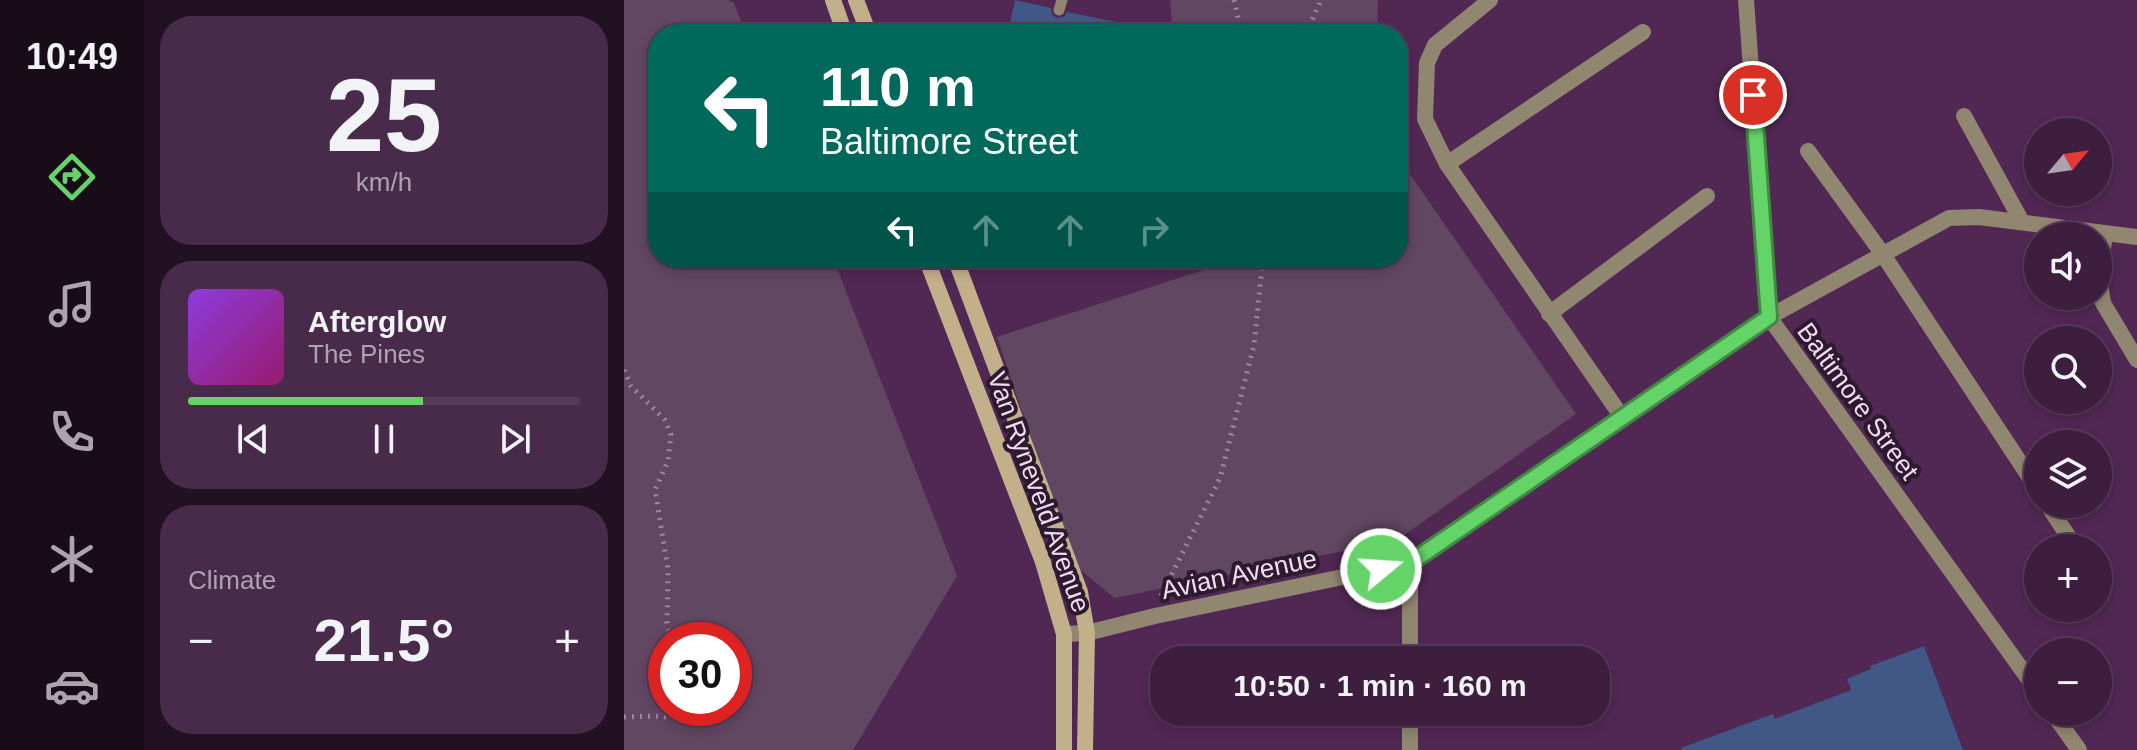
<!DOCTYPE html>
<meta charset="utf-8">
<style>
body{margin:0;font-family:Arial,sans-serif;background:#482b4a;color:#f1f3f6;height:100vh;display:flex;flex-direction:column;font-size:30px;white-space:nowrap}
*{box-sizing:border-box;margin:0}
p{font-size:26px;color:#ada2b0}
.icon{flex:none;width:44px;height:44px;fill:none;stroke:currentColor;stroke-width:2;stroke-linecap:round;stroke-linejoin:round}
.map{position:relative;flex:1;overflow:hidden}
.panel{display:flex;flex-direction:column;gap:16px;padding:16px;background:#221023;width:480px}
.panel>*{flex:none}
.banner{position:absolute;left:24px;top:24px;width:760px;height:244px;border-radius:32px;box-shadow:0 4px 12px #0003,0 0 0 2px #563c59;background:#00695c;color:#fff;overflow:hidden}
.needle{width:52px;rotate:61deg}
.fabs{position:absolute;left:1400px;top:118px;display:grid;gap:16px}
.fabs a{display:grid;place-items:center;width:88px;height:88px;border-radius:50%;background:#3d1e3f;box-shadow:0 4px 12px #0003,0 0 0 2px #563c59;font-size:40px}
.speed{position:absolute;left:24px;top:622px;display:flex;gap:16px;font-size:40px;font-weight:700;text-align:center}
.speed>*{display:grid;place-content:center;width:104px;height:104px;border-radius:50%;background:#3d1e3f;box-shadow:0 4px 12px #0003,0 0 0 2px #563c59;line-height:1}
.speed .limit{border:12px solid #d22;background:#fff;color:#111}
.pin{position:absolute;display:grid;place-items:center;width:68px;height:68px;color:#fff;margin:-34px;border:4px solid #fff;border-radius:50%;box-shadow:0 2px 8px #0007}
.me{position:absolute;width:88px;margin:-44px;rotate:72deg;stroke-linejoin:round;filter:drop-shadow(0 0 6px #0008)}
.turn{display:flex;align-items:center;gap:28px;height:168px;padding:0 40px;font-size:36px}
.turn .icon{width:104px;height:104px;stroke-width:2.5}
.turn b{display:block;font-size:56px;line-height:68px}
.lanes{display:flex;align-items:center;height:76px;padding:0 40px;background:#0003;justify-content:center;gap:40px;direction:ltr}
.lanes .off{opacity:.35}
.big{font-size:60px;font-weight:700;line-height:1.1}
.panel .widget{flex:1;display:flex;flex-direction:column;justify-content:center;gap:12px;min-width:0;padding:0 28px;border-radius:32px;background:#482b4a}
.panel .dial{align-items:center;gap:0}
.dial b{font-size:104px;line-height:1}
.song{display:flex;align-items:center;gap:24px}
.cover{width:96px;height:96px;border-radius:12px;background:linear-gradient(135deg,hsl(270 70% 55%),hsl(320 70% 35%))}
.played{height:8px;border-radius:4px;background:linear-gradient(90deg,#64d468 60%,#563c59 60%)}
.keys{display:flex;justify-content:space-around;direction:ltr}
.heat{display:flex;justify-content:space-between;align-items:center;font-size:44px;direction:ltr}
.trip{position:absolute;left:526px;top:646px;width:460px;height:80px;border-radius:32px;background:#3d1e3f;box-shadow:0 4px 12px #0003,0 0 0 2px #563c59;font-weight:700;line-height:80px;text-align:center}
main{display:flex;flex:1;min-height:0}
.menu{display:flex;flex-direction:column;width:144px;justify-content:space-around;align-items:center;background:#180c19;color:#ada2b0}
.menu .icon{width:56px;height:56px}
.menu .current{color:#64d468}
.menu b{font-size:36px;color:#f1f3f6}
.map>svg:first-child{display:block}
.green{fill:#614762;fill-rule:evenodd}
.building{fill:#415785}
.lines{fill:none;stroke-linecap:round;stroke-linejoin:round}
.path{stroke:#a483a6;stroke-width:5;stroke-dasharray:2 6;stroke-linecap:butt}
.service{stroke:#91866f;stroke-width:11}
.minor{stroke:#91866f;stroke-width:16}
.secondary{stroke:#c2b08b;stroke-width:16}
.route-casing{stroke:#418a44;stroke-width:20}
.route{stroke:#64d468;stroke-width:14}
.labels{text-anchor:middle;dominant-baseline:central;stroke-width:8;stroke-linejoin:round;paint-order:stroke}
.street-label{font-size:26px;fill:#f4daf5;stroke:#2c1a2d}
</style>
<main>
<nav class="menu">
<b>10:49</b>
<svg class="icon current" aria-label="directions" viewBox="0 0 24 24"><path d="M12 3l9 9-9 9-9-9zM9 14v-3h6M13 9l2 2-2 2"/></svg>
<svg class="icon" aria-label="music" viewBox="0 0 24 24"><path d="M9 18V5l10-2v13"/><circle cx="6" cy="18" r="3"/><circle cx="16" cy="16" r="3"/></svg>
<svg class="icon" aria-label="phone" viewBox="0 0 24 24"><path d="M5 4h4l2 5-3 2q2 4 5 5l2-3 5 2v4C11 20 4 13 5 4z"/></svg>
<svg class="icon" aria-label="climate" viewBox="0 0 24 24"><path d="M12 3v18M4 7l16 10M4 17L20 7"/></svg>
<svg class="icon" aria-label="car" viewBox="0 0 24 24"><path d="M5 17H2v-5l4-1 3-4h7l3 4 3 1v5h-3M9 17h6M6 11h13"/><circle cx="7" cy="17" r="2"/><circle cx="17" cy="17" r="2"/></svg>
</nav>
<section class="panel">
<div class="widget dial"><b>25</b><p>km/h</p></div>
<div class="widget">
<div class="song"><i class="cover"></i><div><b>Afterglow</b><p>The Pines</p></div></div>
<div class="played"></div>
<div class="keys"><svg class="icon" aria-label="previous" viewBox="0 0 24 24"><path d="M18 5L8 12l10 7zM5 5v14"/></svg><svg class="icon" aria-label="pause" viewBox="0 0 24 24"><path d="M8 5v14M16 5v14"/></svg><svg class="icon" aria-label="next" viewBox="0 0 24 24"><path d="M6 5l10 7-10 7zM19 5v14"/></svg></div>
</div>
<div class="widget"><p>Climate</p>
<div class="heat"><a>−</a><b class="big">21.5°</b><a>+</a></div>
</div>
</section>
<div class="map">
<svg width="1513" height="750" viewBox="0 0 1513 750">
<rect width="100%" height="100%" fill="#512854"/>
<!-- green -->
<g class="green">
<path d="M0 0H104L110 3 122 34H34V258H209L333 576 229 750H0ZM42 640H110V708H42Z"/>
<path d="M546 0H754L753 34H577L549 31Z"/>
<path d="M774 157 952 414 773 540 491 598 449 564 373 337 617 258H774Z"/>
</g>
<!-- building -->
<g class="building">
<path d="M391 0 427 8 428 15 433 18 440 17 443 12 503 24 502 34H384Z"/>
<path d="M1300 646 1339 750H1058L1057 748 1149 714 1151 719 1227 690 1223 679 1247 669 1246 666Z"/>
</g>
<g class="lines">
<!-- path -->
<g class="path">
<path d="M610 0 618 34"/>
<path d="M682 34 697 0"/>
<path d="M0 370 7 386 41 420 47 435 44 461 31 490 44 569 43 623 48 640"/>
<path d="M537 596 596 478 630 345 639 258"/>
<path d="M0 717 30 716 76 720 72 708"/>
</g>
<!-- service -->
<path class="service" d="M435 10 438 0"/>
<!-- minor -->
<g class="minor">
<path d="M866 0 811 45 803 63 801 119 823 164 998 417"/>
<path d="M1122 0 1145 317 1414 692"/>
<path d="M1340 116 1398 222"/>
<path d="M1184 151 1258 253 1414 490"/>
<path d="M823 164 1019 32"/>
<path d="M1481 234 1475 276 1479 303 1513 360"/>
<path d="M925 314 1083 196"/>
<path d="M1423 504 1444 536"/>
<path d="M786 563V660"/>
<path d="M440 634 463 633 531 616 786 563 1145 317 1325 218 1355 217 1513 237"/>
<path d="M786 712V750"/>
<path d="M1428 712 1455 750"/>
</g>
<!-- secondary -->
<g class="secondary">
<path d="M209 0 221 34"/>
<path d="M232 0 245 34"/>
<path d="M302 258 419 562 440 634V750"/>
<path d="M331 258 456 592 463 633 461 750"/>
</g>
</g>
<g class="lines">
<defs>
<path id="route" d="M757 569 786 563 1145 317 1129 95"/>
</defs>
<!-- route casing -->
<use href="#route" class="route-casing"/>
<!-- route -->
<use href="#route" class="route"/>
</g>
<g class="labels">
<!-- street labels -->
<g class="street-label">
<text transform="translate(1234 401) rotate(54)">Baltimore Street</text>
<text transform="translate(415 492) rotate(70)">Van Ryneveld Avenue</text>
<text transform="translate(615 574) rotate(-12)">Avian Avenue</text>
</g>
</g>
</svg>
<div class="fabs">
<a><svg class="needle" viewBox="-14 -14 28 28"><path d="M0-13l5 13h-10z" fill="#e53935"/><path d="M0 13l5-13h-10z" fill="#ada2b0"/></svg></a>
<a><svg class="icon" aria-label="sound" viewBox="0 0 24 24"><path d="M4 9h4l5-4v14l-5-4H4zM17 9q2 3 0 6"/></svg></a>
<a><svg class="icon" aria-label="search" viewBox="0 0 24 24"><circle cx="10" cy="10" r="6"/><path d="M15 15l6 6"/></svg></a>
<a><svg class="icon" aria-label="layers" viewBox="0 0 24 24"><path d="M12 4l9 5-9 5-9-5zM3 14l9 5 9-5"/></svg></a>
<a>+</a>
<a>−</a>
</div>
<div class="speed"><div class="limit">30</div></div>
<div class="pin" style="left:1129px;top:95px;background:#d93025"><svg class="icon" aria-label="arrive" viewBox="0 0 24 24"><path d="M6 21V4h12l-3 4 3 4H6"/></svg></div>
<svg class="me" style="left:757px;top:569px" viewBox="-20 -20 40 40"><circle r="17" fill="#64d468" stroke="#fff" stroke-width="3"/><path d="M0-11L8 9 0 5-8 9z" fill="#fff"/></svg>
<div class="trip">10:50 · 1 min · 160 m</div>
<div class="banner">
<div class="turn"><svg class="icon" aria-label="left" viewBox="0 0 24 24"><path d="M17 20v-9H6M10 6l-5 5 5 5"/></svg><div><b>110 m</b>Baltimore Street</div></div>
<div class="lanes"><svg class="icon" aria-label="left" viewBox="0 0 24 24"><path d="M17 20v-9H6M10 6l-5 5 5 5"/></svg><svg class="icon off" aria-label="ahead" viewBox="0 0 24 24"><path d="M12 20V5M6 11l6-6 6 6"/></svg><svg class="icon off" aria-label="ahead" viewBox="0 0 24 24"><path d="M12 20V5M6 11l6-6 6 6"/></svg><svg class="icon off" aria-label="right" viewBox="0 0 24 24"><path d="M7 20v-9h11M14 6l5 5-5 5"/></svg></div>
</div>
</div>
</main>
